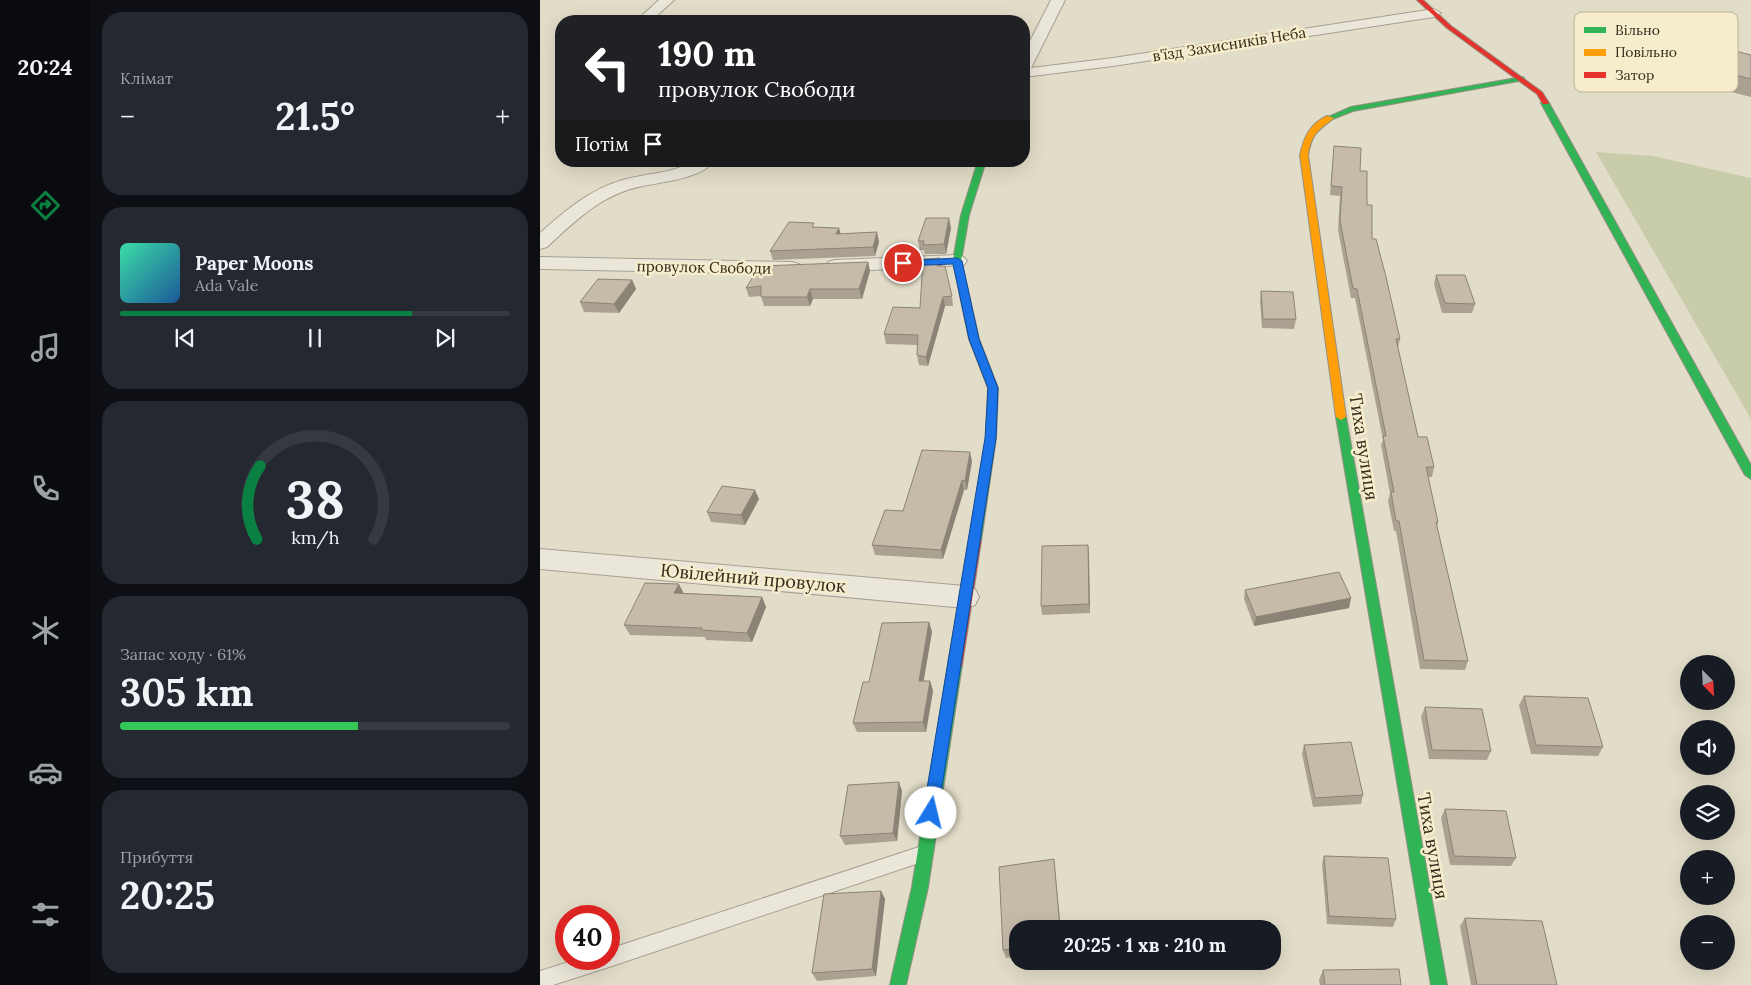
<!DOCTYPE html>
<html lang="uk">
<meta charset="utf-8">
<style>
body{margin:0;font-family:Lora,serif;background:#242831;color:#f1f3f6;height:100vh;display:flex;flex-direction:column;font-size:19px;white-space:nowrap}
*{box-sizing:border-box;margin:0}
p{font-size:16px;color:#9ea1a6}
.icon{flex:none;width:28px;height:28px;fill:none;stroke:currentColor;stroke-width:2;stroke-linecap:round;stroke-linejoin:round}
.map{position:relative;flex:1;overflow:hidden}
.drawer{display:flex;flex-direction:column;gap:12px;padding:12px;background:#0d0f14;width:450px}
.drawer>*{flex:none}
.hud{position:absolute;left:15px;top:15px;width:475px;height:152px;border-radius:20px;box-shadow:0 5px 20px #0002;background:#202124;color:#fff;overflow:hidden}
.needle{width:32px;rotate:156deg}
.fabs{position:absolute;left:1140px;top:655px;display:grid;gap:10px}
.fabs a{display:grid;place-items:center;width:55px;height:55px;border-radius:50%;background:#171b24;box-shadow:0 5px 20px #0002;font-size:25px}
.speed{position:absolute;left:15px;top:905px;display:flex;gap:10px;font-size:25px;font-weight:700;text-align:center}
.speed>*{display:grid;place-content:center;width:65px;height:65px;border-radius:50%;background:#171b24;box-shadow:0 5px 20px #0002;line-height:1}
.speed .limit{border:8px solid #d22;background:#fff;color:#111}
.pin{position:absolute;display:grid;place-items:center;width:42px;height:42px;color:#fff;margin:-21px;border:2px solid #fff;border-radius:50%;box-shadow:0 1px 5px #0007}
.me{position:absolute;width:55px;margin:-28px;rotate:9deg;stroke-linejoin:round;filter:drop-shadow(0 0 4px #0008)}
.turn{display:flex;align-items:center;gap:18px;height:105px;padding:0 20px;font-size:22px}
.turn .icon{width:65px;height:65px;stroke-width:2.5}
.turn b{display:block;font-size:35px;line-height:42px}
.then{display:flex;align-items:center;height:48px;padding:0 20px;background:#0003;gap:10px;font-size:19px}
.big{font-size:38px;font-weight:700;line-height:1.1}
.drawer .card{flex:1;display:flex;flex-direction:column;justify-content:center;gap:8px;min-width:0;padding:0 18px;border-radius:20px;background:#242831}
.drawer .dial{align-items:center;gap:0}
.dial svg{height:130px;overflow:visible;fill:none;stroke:#363941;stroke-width:7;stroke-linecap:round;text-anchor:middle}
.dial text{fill:#f1f3f6;stroke:none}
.song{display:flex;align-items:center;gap:15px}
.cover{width:60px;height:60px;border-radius:8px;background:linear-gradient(135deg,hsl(160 70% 55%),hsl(210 70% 35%))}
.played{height:5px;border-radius:2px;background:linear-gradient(90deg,#0b8043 75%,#363941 75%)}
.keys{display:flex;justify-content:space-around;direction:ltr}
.heat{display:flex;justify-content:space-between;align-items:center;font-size:28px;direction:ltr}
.charge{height:8px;border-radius:4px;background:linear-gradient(90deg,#34c759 61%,#363941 0)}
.trip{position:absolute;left:469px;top:920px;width:272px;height:50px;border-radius:20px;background:#171b24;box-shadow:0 5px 20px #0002;font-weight:700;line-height:50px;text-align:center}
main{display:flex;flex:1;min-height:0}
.tabs{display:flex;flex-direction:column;width:90px;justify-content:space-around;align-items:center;background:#090b0e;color:#9ea1a6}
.tabs .icon{width:35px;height:35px}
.tabs .on{color:#0b8043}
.tabs b{font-size:22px;color:#f1f3f6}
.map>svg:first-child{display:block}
.cemetery{fill:#c9ccaa}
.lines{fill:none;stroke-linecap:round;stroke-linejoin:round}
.lane-casing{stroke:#a7a092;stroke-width:2}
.street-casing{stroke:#a7a092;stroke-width:2}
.fast-casing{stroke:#969082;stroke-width:2}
.slow-casing{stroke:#969082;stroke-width:2}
.jam-casing{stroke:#969082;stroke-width:2}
.lane{fill:#eae6da;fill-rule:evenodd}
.street{fill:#eae6da;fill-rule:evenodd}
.fast{fill:#30b455;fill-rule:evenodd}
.slow{fill:#ff9f0a;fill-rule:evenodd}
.jam{fill:#e5322d;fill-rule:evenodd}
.wall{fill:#aaa191}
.shaded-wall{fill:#8b8376}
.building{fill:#c6bba9;stroke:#8b8376}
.route{fill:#1a73e8;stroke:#114b97}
.labels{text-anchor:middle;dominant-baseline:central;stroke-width:5;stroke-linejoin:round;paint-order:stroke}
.far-street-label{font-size:15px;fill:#34291b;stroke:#f5edcc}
.street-label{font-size:18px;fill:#34291b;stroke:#f5edcc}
.key{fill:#f5edcc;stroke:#bbb297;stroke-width:1}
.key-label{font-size:14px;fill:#34291b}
</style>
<main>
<nav class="tabs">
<b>20:24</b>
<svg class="icon on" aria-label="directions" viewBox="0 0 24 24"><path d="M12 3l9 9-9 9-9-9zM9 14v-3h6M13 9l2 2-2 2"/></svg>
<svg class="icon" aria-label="music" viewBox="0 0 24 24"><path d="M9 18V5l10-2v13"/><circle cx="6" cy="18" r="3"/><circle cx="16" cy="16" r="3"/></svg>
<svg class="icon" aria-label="phone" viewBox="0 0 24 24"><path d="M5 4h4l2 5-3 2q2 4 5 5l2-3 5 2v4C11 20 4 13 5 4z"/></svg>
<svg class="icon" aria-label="climate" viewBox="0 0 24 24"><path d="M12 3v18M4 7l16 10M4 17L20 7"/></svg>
<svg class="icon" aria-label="car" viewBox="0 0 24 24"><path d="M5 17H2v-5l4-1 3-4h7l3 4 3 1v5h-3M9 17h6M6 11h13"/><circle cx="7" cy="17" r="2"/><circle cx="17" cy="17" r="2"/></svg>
<svg class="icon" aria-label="filters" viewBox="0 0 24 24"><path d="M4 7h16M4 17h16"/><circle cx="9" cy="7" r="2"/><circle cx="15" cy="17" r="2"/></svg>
</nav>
<section class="drawer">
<div class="card"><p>Клімат</p>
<div class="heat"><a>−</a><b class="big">21.5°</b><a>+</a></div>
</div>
<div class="card">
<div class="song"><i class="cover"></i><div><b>Paper Moons</b><p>Ada Vale</p></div></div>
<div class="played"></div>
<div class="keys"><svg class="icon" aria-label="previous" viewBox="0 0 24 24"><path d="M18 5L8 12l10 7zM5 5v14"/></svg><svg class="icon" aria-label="pause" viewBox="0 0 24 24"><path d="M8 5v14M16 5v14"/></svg><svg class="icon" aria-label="next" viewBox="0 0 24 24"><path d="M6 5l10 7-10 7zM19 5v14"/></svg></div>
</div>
<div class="card dial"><svg viewBox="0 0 100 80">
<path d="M14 69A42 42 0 1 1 86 69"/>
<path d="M14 69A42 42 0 0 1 16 24" stroke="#0b8043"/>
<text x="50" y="56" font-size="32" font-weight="700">38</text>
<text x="50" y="72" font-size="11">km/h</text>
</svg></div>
<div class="card"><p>Запас ходу · 61%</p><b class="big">305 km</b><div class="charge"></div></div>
<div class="card"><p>Прибуття</p><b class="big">20:25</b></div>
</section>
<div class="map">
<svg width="1211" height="985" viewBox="0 0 1211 985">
<rect width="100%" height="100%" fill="#e2ddc8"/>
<!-- cemetery -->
<path class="cemetery" d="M1056 152 1113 156 1211 178V419Z"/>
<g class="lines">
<defs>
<path id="lane" d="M382 846 388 848 390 854 388 860 382 862 69 967 13 985H0V971L38 959H69V949Z"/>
<g id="street">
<path d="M119 0H134L111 21H96Z"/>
<path d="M511 0H525L491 68 573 58 894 9 901 13 894 17 573 66 484 77V53Z"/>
<path d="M153 161H174C163 178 122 182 103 186 63 193 35 221 7 247L0 249V233C25 211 50 189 83 180 106 173 132 174 153 161Z"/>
<path d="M417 255 424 257 427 261 424 265 295 272 288 270 285 266 288 262 295 260Z"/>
<path d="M0 257 252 262 259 264 262 268 259 272 252 274 0 269Z"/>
<path d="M0 549 425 586 435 589 439 597 435 605 425 608 0 569Z"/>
</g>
<g id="fast">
<path d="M982 77 984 78V80L813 111 790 120 786 118 811 107Z"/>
<path d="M1003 102 1009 103 1211 465V479L1205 475 1001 103Z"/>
<path d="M438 161H446L429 215 421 261 439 339 458 388 456 438 441 541 439 544H431L429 541 446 438 448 388 429 339 413 261 421 215Z"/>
<path d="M801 414 806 417 907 985H891L796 417Z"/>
<path d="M415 660 420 661 422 665 388 887 366 985H350L372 887 408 665 410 661Z"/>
</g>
<path id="slow" d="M787 116 794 118C777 131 772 133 768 155L806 417 801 420 796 417 760 155C764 137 770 124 787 116Z"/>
<g id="jam">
<path d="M877 0H883L911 26 1002 92 1009 103 1007 104H1003L997 94 907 28Z"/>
<path d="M435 537 439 538 441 541 422 665 420 669 415 670 410 669 408 665 429 541 431 538Z"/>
</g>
</defs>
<!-- lane casing -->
<use href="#lane" class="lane-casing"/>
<!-- street casing -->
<use href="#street" class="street-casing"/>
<!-- fast casing -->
<use href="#fast" class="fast-casing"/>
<!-- slow casing -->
<use href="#slow" class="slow-casing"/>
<!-- jam casing -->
<use href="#jam" class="jam-casing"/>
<!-- lane -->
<use href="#lane" class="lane"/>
<!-- street -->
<use href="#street" class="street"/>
<!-- fast -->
<use href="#fast" class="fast"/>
<!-- slow -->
<use href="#slow" class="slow"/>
<!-- jam -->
<use href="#jam" class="jam"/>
</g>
<!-- wall -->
<g class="wall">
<path d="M1051 39 1211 55V97L1046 55Z"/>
<path d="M794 146 820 171 827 205 832 239 860 339 858 348 878 437 894 467 892 477H888L898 522 897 527 928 661 925 670 880 669 856 531H854L848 501 850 493 841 445 843 440 815 298H811L798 230 800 196 790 195Z"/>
<path d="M275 227 301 234 337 232 339 242 335 256 233 260 230 251Z"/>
<path d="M411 228 406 254H385L384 250H380L378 241Z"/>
<path d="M328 262 330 271 322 299H273L270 306H224L221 296 209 297 206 288Z"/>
<path d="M401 266 412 296 413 306H405L388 366 379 365 377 355V345L346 344 344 334 380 308Z"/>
<path d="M896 275 935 304 932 313H902L894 284Z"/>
<path d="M92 280 96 289 79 313 44 312 40 302Z"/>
<path d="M721 291 756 319 754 329 722 328 720 301Z"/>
<path d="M432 461 427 490H424L403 559 335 555 332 545 363 511Z"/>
<path d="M219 499 205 525 171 522 167 512Z"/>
<path d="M548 545 550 613 502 615 501 606Z"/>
<path d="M705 590 811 598 809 608 714 626 704 599Z"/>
<path d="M144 593 222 597 226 607 212 642 166 640 165 637 90 635 84 625Z"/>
<path d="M389 622 392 632 383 681H390L393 691 386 732H317L313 723Z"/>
<path d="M984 696 1063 747 1058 756 991 754 979 705Z"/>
<path d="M885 707 951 751 947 760 889 759 881 717Z"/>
<path d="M764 745 823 795 821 804 773 807 762 754Z"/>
<path d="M362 791 357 841 305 845 300 836Z"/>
<path d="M905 809 976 858 971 866 910 865 901 818Z"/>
<path d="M784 856 856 919 853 927 787 924 782 864Z"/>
<path d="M514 859 521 929H478V956L466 958 463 950Z"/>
<path d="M341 891 345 899 336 976 277 981 272 973Z"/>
<path d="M925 918 1017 985H931L920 926Z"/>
<path d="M783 970 861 985H780L779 980Z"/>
</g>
<!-- shaded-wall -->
<g class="shaded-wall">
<path d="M409 218 411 228 406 254 404 244Z"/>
<path d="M299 228 302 238 296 234Z"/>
<path d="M337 232 339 242 335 256 333 247Z"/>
<path d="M400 258 402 268 397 266Z"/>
<path d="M328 262 330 271 322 299 319 289Z"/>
<path d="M92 280 96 289 79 313 74 304Z"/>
<path d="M270 289 273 299 270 306 267 297Z"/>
<path d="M403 297 405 306 388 366 386 357Z"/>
<path d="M430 452 432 461 427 490 425 481Z"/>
<path d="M422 480 424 490 403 559 401 550Z"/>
<path d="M215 490 219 499 205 525 201 515Z"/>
<path d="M548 545 549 554 550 613 549 604Z"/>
<path d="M139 584 144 594 134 593Z"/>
<path d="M222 597 226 607 212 642 207 633Z"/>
<path d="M811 598 809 608 714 626 716 617Z"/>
<path d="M389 622 392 632 382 691 379 681Z"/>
<path d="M390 681 393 691 386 732 383 722Z"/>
<path d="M359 782 362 791 357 841 353 833Z"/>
<path d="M341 891 345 899 336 976 332 969Z"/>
</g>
<!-- building -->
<g class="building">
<path d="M1072 21 1211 55V79L1051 39Z"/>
<path d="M794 146 821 148 820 171H827V205H832V239H836L846 277 860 339H856L878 437H887L894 467H886L898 522H896L928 661 884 660 859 521H856L851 492H854L843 436H846L817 289 813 288 800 221 802 187 791 186Z"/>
<path d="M386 218H409L404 244 383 245 384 241H378Z"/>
<path d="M249 222 274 223 272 227 299 228 296 234 337 232 333 247 230 251Z"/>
<path d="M400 258 397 266H405L412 296 403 297 386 357 377 355 378 335 344 334 353 307 380 308 383 259Z"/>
<path d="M328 262 319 289H270L267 297H221V286L206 288 220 266Z"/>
<path d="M896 275H925L935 304 905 303Z"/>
<path d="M58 279 92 280 74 304 40 302Z"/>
<path d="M721 291 753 292 756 319H723Z"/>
<path d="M382 450 430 452 425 481 422 480 401 550 332 545 345 510 363 511Z"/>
<path d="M182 486 215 490 201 515 167 512Z"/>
<path d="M548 545 549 604 501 606 502 546Z"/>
<path d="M799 572 811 598 716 617 705 590Z"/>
<path d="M105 583 139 584 134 593 222 597 207 633 161 630 162 628 84 625Z"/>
<path d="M389 622 379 681H390L383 722 313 723 323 682H329L342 623Z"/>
<path d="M984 696 1048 698 1063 747 996 745Z"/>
<path d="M885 707 942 709 951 751 892 750Z"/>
<path d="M811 742 823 795 775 798 764 745Z"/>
<path d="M359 782 353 833 300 836 308 785Z"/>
<path d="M905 809 966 811 976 858 914 856Z"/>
<path d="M784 856 848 858 856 919 789 916Z"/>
<path d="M514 859 520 929H478V948L463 950 459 867Z"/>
<path d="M341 891 332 969 272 973 284 894Z"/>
<path d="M925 918 1002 921 1017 985H937Z"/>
<path d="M859 969 861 985H785L783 970Z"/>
</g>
<!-- route -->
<path class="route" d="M417 258 422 261 439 339 458 388 456 438 398 813 396 818 391 820 386 818 383 813 445 438 448 388 429 339 413 264 363 266 358 263 363 261Z"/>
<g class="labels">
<!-- far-street labels -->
<g class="far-street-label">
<text transform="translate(689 44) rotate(-9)">в'їзд Захисників Неба</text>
<text transform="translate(164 267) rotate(1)">провулок Свободи</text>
</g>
<!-- street labels -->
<g class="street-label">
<text transform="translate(824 447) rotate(81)">Тиха вулиця</text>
<text transform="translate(213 578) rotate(5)">Ювілейний провулок</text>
<text transform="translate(893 846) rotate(80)">Тиха вулиця</text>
</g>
</g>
<!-- legend -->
<rect x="1034" y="12" width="164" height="80" rx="8" class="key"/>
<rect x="1044" y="27" width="22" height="6" fill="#30b455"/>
<rect x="1044" y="49" width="22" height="7" fill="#ff9f0a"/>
<rect x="1044" y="72" width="22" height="6" fill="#e5322d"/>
<g class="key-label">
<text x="1075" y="35">Вільно</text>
<text x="1075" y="57">Повільно</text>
<text x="1075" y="80">Затор</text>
</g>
</svg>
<div class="fabs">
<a><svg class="needle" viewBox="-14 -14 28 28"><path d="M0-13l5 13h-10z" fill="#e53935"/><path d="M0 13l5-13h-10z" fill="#9ea1a6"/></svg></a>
<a><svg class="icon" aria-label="sound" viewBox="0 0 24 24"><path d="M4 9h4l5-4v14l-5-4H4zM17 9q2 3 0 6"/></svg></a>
<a><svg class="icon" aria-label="layers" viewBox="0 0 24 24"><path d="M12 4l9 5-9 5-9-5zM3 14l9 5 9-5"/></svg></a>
<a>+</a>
<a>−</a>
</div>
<div class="speed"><div class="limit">40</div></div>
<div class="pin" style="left:363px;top:263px;background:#d93025"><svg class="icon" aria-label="arrive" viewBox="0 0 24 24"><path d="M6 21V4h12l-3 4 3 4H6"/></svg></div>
<svg class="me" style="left:391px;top:813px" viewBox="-20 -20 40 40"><circle r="19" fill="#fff"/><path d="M0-13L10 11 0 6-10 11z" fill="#1a73e8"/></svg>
<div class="trip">20:25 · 1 хв · 210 m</div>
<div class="hud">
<div class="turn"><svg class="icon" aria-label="left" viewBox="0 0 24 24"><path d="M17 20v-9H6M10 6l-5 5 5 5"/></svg><div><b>190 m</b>провулок Свободи</div></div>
<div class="then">Потім<svg class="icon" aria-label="arrive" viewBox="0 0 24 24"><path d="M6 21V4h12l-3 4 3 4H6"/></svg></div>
</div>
</div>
</main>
